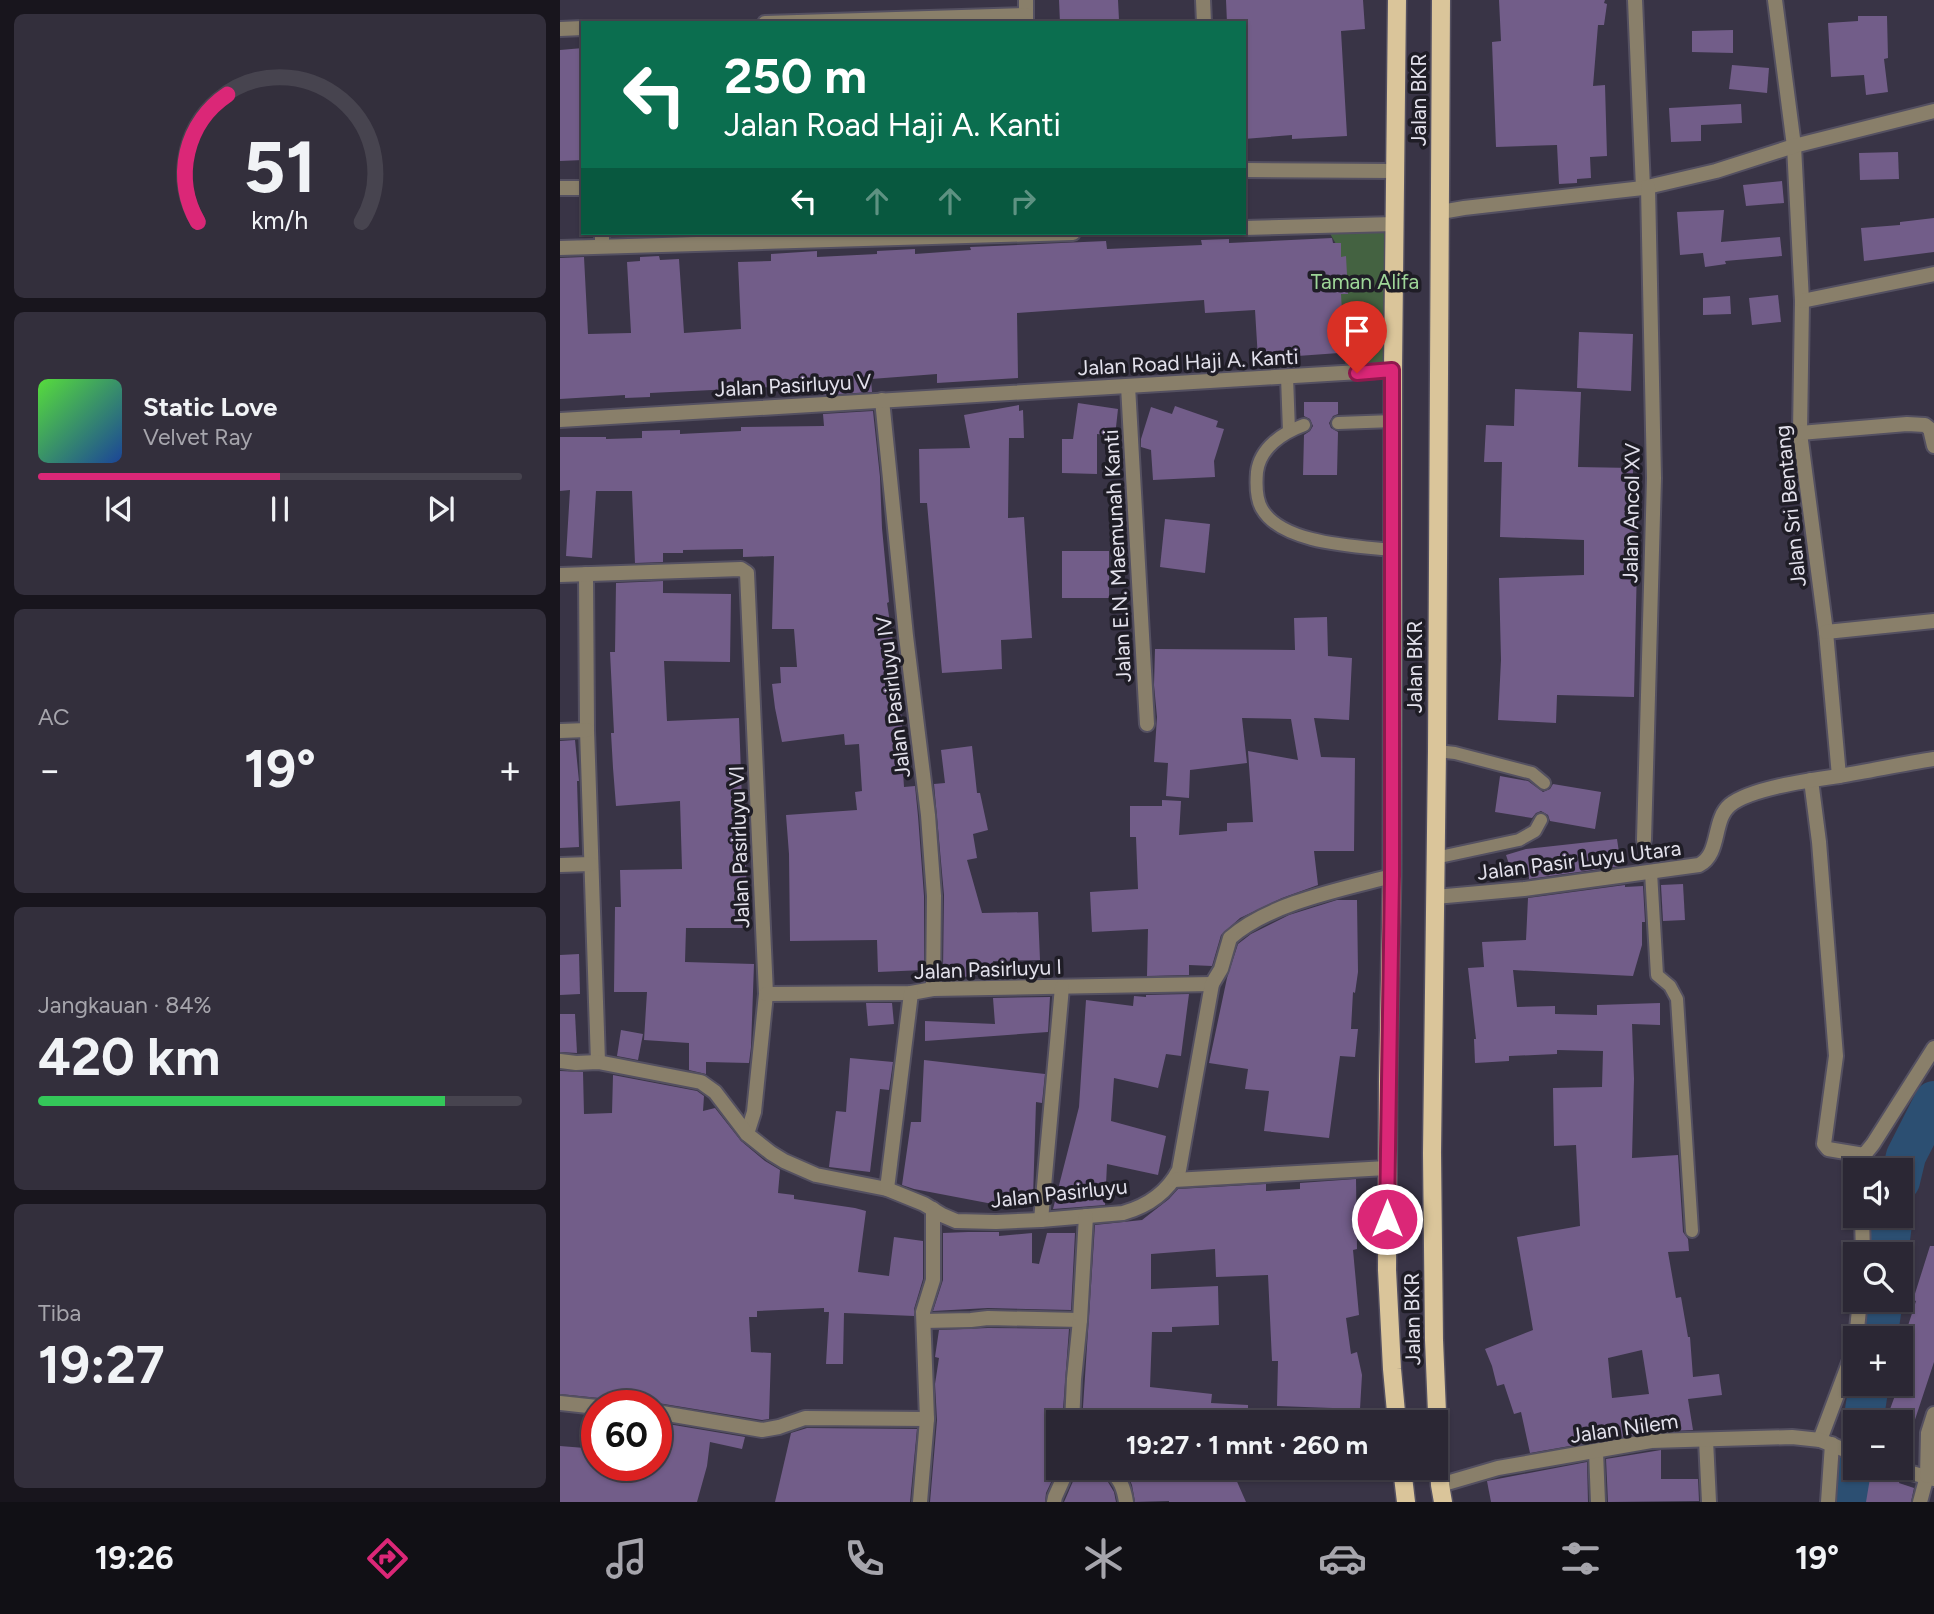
<!DOCTYPE html>
<html lang="id">
<meta charset="utf-8">
<style>
body{margin:0;font-family:Figtree,sans-serif;background:#332f3c;color:#f1f3f6;height:100vh;display:flex;flex-direction:column;font-size:26px;white-space:nowrap}
*{box-sizing:border-box;margin:0}
p{font-size:23px;color:#a6a5ac}
.icon{flex:none;width:38px;height:38px;fill:none;stroke:currentColor;stroke-width:2;stroke-linecap:round;stroke-linejoin:round}
.map{position:relative;flex:1;overflow:hidden}
.drawer{display:flex;flex-direction:column;gap:14px;padding:14px;background:#18151d;width:560px}
.drawer>*{flex:none}
.banner{position:absolute;left:21px;top:21px;width:665px;height:214px;border-radius:0px;box-shadow:0 2px 5px #0004,0 0 0 2px #47444f;background:#0b6e4f;color:#fff;overflow:hidden}
.controls{position:absolute;left:1283px;top:1158px;display:grid;gap:14px}
.controls a{display:grid;place-items:center;width:70px;height:70px;border-radius:0px;background:#2b2734;box-shadow:0 2px 5px #0004,0 0 0 2px #47444f;font-size:35px}
.speed{position:absolute;left:21px;top:1390px;display:flex;gap:14px;font-size:35px;font-weight:700;text-align:center}
.speed>*{display:grid;place-content:center;width:91px;height:91px;border-radius:50%;background:#2b2734;box-shadow:0 2px 5px #0004,0 0 0 2px #47444f;line-height:1}
.speed .limit{border:10px solid #d22;background:#fff;color:#111}
.pin{position:absolute;display:grid;place-items:center;width:60px;height:60px;color:#fff;margin:-72px -30px;border-radius:50% 50% 50% 0;rotate:-45deg;box-shadow:0 0 7px #0007}
.pin .icon{rotate:45deg}
.me{position:absolute;width:77px;margin:-38px;rotate:0deg;stroke-linejoin:round;filter:drop-shadow(0 0 5px #0008)}
.turn{display:flex;align-items:center;gap:24px;height:147px;padding:0 28px;font-size:32px}
.turn .icon{width:91px;height:91px;stroke-width:2.5}
.turn b{display:block;font-size:49px;line-height:60px}
.lanes{display:flex;align-items:center;height:66px;padding:0 28px;background:#0003;justify-content:center;gap:35px;direction:ltr}
.lanes .off{opacity:.35}
.big{font-size:52px;font-weight:700;line-height:1.1}
.drawer .tile{flex:1;display:flex;flex-direction:column;justify-content:center;gap:10px;min-width:0;padding:0 24px;border-radius:10px;background:#332f3c}
.drawer .dial{align-items:center;gap:0}
.dial svg{height:182px;overflow:visible;fill:none;stroke:#47444f;stroke-width:7;stroke-linecap:round;text-anchor:middle}
.dial text{fill:#f1f3f6;stroke:none}
.song{display:flex;align-items:center;gap:21px}
.cover{width:84px;height:84px;border-radius:10px;background:linear-gradient(135deg,hsl(110 70% 55%),hsl(220 70% 35%))}
.played{height:7px;border-radius:4px;background:linear-gradient(90deg,#db2777 50%,#47444f 50%)}
.keys{display:flex;justify-content:space-around;direction:ltr}
.heat{display:flex;justify-content:space-between;align-items:center;font-size:38px;direction:ltr}
.charge{height:10px;border-radius:5px;background:linear-gradient(90deg,#34c759 84%,#47444f 0)}
.trip{position:absolute;left:486px;top:1410px;width:402px;height:70px;border-radius:0px;background:#2b2734;box-shadow:0 2px 5px #0004,0 0 0 2px #47444f;font-weight:700;line-height:70px;text-align:center}
.dock{display:flex;height:112px;justify-content:space-around;align-items:center;background:#111015;color:#a6a5ac}
.dock .icon{width:49px;height:49px}
.dock .current{color:#db2777}
.dock b{font-size:32px;color:#f1f3f6}
main{display:flex;flex:1;min-height:0}
.map>svg:first-child{display:block}
.green{fill:#446241}
.lines{fill:none;stroke-linecap:round;stroke-linejoin:round}
.river{stroke:#2c4f72;stroke-width:40}
.building{fill:#725d89;fill-rule:evenodd}
.service-casing{stroke:#545061;stroke-width:16}
.minor-casing{stroke:#545061;stroke-width:18}
.tertiary-casing{stroke:#545061;stroke-width:18}
.primary-casing{stroke:#545061;stroke-width:21}
.service{stroke:#897f6a;stroke-width:12}
.minor{stroke:#897f6a;stroke-width:14}
.tertiary{stroke:#897f6a;stroke-width:14}
.primary{stroke:#dac59a;stroke-width:18}
.route-casing{stroke:#8e194d;stroke-width:18}
.route{stroke:#db2777;stroke-width:12}
.labels{text-anchor:middle;dominant-baseline:central;stroke-width:7;stroke-linejoin:round;paint-order:stroke}
.street-label{font-size:21px;fill:#e3e1ec;stroke:#1f1d26}
.park-label{font-size:21px;fill:#9ed698;stroke:#1f1d26}
</style>
<main>
<section class="drawer">
<div class="tile dial"><svg viewBox="0 0 100 80">
<path d="M14 69A42 42 0 1 1 86 69"/>
<path d="M14 69A42 42 0 0 1 27 13" stroke="#db2777"/>
<text x="50" y="56" font-size="32" font-weight="700">51</text>
<text x="50" y="72" font-size="11">km/h</text>
</svg></div>
<div class="tile">
<div class="song"><i class="cover"></i><div><b>Static Love</b><p>Velvet Ray</p></div></div>
<div class="played"></div>
<div class="keys"><svg class="icon" aria-label="previous" viewBox="0 0 24 24"><path d="M18 5L8 12l10 7zM5 5v14"/></svg><svg class="icon" aria-label="pause" viewBox="0 0 24 24"><path d="M8 5v14M16 5v14"/></svg><svg class="icon" aria-label="next" viewBox="0 0 24 24"><path d="M6 5l10 7-10 7zM19 5v14"/></svg></div>
</div>
<div class="tile"><p>AC</p>
<div class="heat"><a>−</a><b class="big">19°</b><a>+</a></div>
</div>
<div class="tile"><p>Jangkauan · 84%</p><b class="big">420 km</b><div class="charge"></div></div>
<div class="tile"><p>Tiba</p><b class="big">19:27</b></div>
</section>
<div class="map">
<svg width="1374" height="1502" viewBox="0 0 1374 1502">
<rect width="100%" height="100%" fill="#393446"/>
<!-- green -->
<path class="green" d="M830 226 831 367 786 371 780 297V251L768 230Z"/>
<g class="lines">
<!-- river -->
<g class="river">
<path d="M1340 1181 1346 1156 1374 1101"/>
<path d="M1328 1255 1333 1216"/>
<path d="M1317 1339 1323 1300"/>
<path d="M1303 1423 1309 1384"/>
<path d="M1289 1502 1295 1468"/>
</g>
</g>
<!-- building -->
<g class="building">
<path d="M499 0H558L559 20H552L553 23H500Z"/>
<path d="M666 0H803L805 29 781 31 787 136 732 139V135L684 139V23H667Z"/>
<path d="M939 0H1045L1044 3 1047 4 1044 25H1038L1033 86 1045 85 1047 156 1030 157 1031 178 1017 179V183L999 184 997 145 936 147 932 42 941 41Z"/>
<path d="M1298 16H1327L1328 58 1324 59 1328 92 1306 95 1304 75 1271 77 1268 23 1298 21Z"/>
<path d="M1173 30V53L1132 52V31Z"/>
<path d="M23 48V160L0 161V50Z"/>
<path d="M1172 65 1209 68 1207 93 1169 89Z"/>
<path d="M1181 104 1182 123 1141 125V141L1111 142 1109 108Z"/>
<path d="M1338 152 1339 179 1300 180 1299 153Z"/>
<path d="M1222 181 1224 203 1186 206 1183 185Z"/>
<path d="M1164 210 1161 242 1220 237 1222 256 1165 261 1166 264 1145 267 1143 253 1120 255 1117 212Z"/>
<path d="M1374 218V252L1304 261 1301 228 1340 225V222Z"/>
<path d="M772 238 773 243H781V257L786 256 788 294H781L783 330 779 353 698 359 695 310 645 313 644 300 457 313 458 378 377 383V374L311 379 312 392 263 395V389L255 390V385L90 393V397L65 398V395L0 399V258L24 257 28 334 71 333 67 262 80 261V257L99 256 100 260 119 259 124 333 181 329 178 262 211 261V254L257 251V257L317 254V251L355 249V254L411 250 410 247 546 241 547 249 642 245 641 240 669 239V243Z"/>
<path d="M1218 295 1221 322 1192 325 1189 298Z"/>
<path d="M1170 296 1171 314 1143 315V298Z"/>
<path d="M1019 332 1073 334 1071 391 1017 388Z"/>
<path d="M955 389 1021 392 1018 467 1073 468 1072 518H1078L1074 697 997 695 996 723 938 720 941 660 939 578 1024 575V540L940 537 942 462H924L926 425 954 426Z"/>
<path d="M744 402H778V414L773 416 769 423 771 428 778 432 777 475H743L744 435 750 431 753 426 750 419 744 416Z"/>
<path d="M518 403 558 409 555 436 537 434V474L502 473V439H513Z"/>
<path d="M459 405V411L463 410 464 438H449L448 518 464 517 472 638 441 640 442 669 382 673 367 503H360L359 449 410 448 404 415Z"/>
<path d="M615 406 658 421 656 427 664 429 654 461 655 477 593 480 591 450 581 447V439L591 407 612 414Z"/>
<path d="M313 411 320 477 322 528 329 602 327 603 334 649 336 711 341 710 343 740H341L344 787 355 786 358 816 364 896V970L318 972 317 940 230 941 229 854 226 815 297 810 295 792 302 791 299 744 285 745 284 734 222 742 215 708 212 684 221 683 220 667H237L234 629H212L214 556 183 557V549L123 550V553H103V562L75 563 72 491H36L32 558 6 556 10 490 0 491V437H46V439L82 438V431L120 430V434L181 431V427L264 426 263 414Z"/>
<path d="M605 519 650 524 645 573 600 567Z"/>
<rect x="502" y="551" width="47" height="47"/>
<path d="M103 581V593L171 594 170 662 104 661 107 721 179 718 182 801 186 800 188 858H186L187 928H126L125 962 194 964 191 1047 189 1063 146 1062V1074L129 1070V1043L84 1040 87 992H54L55 907H61L60 870 122 869 120 801 56 806 53 768 51 733H54L50 652H55L56 583Z"/>
<path d="M767 617 768 656 792 658 789 720 754 718 761 757 795 758 794 851H754L758 885 722 898 680 918 661 935 652 966 629 965V975L587 976 588 929 532 932 530 892 578 889 576 837H570V806H602V800L621 801 619 835 667 831V823L693 822 688 751 738 760 731 719 682 718 687 763 630 770 629 798 606 796 608 763 594 762 597 717 594 685 595 649 735 650 734 618Z"/>
<path d="M15 740 19 781H17L19 847 0 848V741Z"/>
<path d="M412 746 417 793H420L428 830 413 834 417 858 407 860 422 913 478 912 480 960 433 961 435 972 398 978 397 969H383L384 895 374 784 385 783 381 750Z"/>
<path d="M940 776 968 781 983 792 990 789 993 784 1041 792 1035 829 990 821 988 815 981 811 976 813 972 818 935 812Z"/>
<path d="M1057 839 1061 866 969 879V875L954 879 946 855 966 849Z"/>
<path d="M1123 884 1125 920 1103 921 1101 885Z"/>
<path d="M1065 885V887L1083 886 1085 922H1082V945L1073 976 953 970 957 1007 995 1006V1014L1037 1015V1005L1100 1003V1025L1072 1024 1074 1079 1072 1158 1118 1155 1123 1232 1128 1239 1129 1251 1108 1252 1116 1298 1121 1297 1128 1337H1130L1133 1377 1159 1374 1162 1395 1128 1399 1133 1430 1089 1432 970 1453 961 1412 954 1414 944 1384 937 1386 932 1366 925 1349 973 1330 957 1237 1020 1226 1016 1145 994 1146 993 1088 1042 1087 1043 1051 997 1050V1054L949 1056V1061L915 1063 914 1039H916L908 968 924 967 922 942 966 940 968 898ZM1082 1350 1089 1394 1052 1398 1048 1358Z"/>
<path d="M777 900H797L798 972 795 993 793 992 791 1029H798L795 1057 780 1056 769 1138 704 1131 709 1091 685 1089 688 1069 649 1063 667 978 678 944 691 934 729 915Z"/>
<path d="M19 954 20 994 0 995V955Z"/>
<path d="M629 994 621 1056 606 1054 598 1088 554 1078 551 1121 606 1136 598 1175 547 1164 545 1205 493 1209 519 1107 526 1000 573 1006 574 996 586 997V995Z"/>
<path d="M490 997 488 1032 365 1041V1021L435 1024 433 998Z"/>
<path d="M306 1003H332L334 1024 308 1026Z"/>
<path d="M0 1014H15L17 1053 0 1052Z"/>
<path d="M61 1030 83 1034 78 1060 57 1056Z"/>
<path d="M290 1058 333 1062 329 1090 320 1089 310 1172 269 1167 276 1111 286 1112Z"/>
<path d="M364 1060 485 1074 482 1103 476 1102 473 1198H437L438 1205 354 1189 342 1185 351 1122H361Z"/>
<path d="M0 1071 23 1072 24 1114 52 1113 53 1075 137 1091 144 1096 143 1111 155 1108 181 1141 205 1161 220 1170 218 1193 234 1195V1199L295 1208 306 1211 298 1272 329 1276 334 1237 363 1241V1279L354 1309V1316L284 1313 283 1364H266L269 1312H264V1308L197 1311V1317H189L191 1352 211 1353 209 1419 202 1420 98 1403 89 1405H46L43 1400 39 1398 0 1394Z"/>
<path d="M796 1179 797 1249 793 1250 799 1315 786 1318 791 1354 797 1352 802 1375 800 1409 717 1406 718 1361H712L708 1275 656 1277 655 1249 591 1254V1289L658 1286 659 1325 612 1327V1332H592L590 1387 652 1394 651 1403 688 1405V1423H647L589 1418V1422H522L535 1225 582 1220 609 1199 618 1189 706 1184V1191L740 1189V1183Z"/>
<path d="M408 1232H439V1236L472 1233V1263L479 1264 487 1233H515L511 1310 428 1308 373 1311 383 1280V1233Z"/>
<path d="M1370 1246H1374V1362L1343 1456 1340 1455V1423H1325L1337 1390 1335 1389 1336 1384H1340V1366L1351 1342 1344 1338 1356 1301 1353 1300Z"/>
<path d="M428 1328 509 1329 502 1423H499V1465L486 1493 485 1502H370L377 1420 375 1384 379 1358 375 1357 379 1330Z"/>
<path d="M96 1422 185 1437 182 1449 150 1442 147 1466 137 1502H0V1446L37 1449V1465H96Z"/>
<path d="M247 1428 357 1429 350 1502H215L231 1433Z"/>
<path d="M1101 1450V1479H1138L1139 1501 1048 1502 1046 1459Z"/>
<path d="M1027 1462 1028 1502H931L927 1481Z"/>
<path d="M561 1468H671L686 1502H609V1501L575 1502 572 1485 568 1476Z"/>
<path d="M1317 1475 1340 1480 1339 1483 1354 1488 1351 1502H1306L1310 1478 1316 1479Z"/>
<path d="M514 1479H538L548 1482 554 1492 556 1502H504Z"/>
</g>
<g class="lines">
<defs>
<g id="service">
<path d="M727 377 729 431"/>
<path d="M778 423 834 421"/>
<path d="M744 425C722 433 700 448 697 472 696 484 696 499 702 509 722 544 796 546 832 550"/>
<path d="M877 751 895 753 972 773 984 783"/>
<path d="M875 858 959 840 975 831 981 820"/>
<path d="M1091 872 1097 975 1110 986 1117 999 1132 1231"/>
</g>
<g id="minor">
<path d="M466 0V23"/>
<path d="M643 0 644 23"/>
<path d="M1075 0 1083 188"/>
<path d="M1215 0 1234 146 1242 301 1240 433 1266 632 1279 776"/>
<path d="M205 23 466 15"/>
<path d="M0 29 23 28"/>
<path d="M881 212 904 208 1083 188 1156 171 1234 146 1374 111"/>
<path d="M42 233V246"/>
<path d="M1242 301 1374 274"/>
<path d="M568 386 587 724"/>
<path d="M322 400 346 636 368 815 374 896 373 989"/>
<path d="M0 420 833 370"/>
<path d="M1240 433 1347 424 1365 425 1370 429 1374 446"/>
<path d="M26 574 27 730 38 1062"/>
<path d="M0 575 181 569 187 573 206 994 194 1112 187 1134"/>
<path d="M1266 632 1374 621"/>
<path d="M0 731 27 730"/>
<path d="M1251 780 1259 842 1276 1056 1264 1144 1268 1149 1304 1155 1313 1144 1374 1048"/>
<path d="M1084 840 1094 478 1088 187"/>
<path d="M0 865 31 864"/>
<path d="M875 897 964 889 1139 865C1161 854 1152 820 1170 805 1191 788 1251 780 1279 776 1310 771 1342 764 1374 759"/>
<path d="M206 994 351 993 373 989 652 984"/>
<path d="M0 1061 16 1063 38 1062 141 1082 155 1092 187 1134 211 1153 224 1161 256 1175 327 1189 364 1204 382 1215 396 1221 436 1222 481 1220 563 1213C588 1206 607 1193 619 1170L652 984 661 969 670 938C709 903 783 889 832 876"/>
<path d="M1303 1171 1304 1155"/>
<path d="M614 1180 827 1168"/>
<path d="M327 1189 351 993"/>
<path d="M1302 1216 1303 1255"/>
<path d="M481 1220 502 987"/>
<path d="M364 1321 411 1320 428 1318 520 1320"/>
<path d="M1296 1339 1300 1300"/>
<path d="M0 1403 37 1407"/>
<path d="M96 1412 202 1430 219 1427 245 1418 367 1419"/>
<path d="M512 1423 514 1379 520 1320 526 1216"/>
<path d="M1146 1440 1149 1502"/>
<path d="M1260 1440 1295 1347"/>
<path d="M1036 1452 1038 1502"/>
<path d="M1333 1468 1374 1479"/>
<path d="M508 1469C541 1470 560 1462 566 1502"/>
<path d="M880 1485 938 1468 1091 1441 1232 1437 1260 1440 1295 1454"/>
<path d="M360 1502 367 1419 363 1312 373 1280V1209"/>
<path d="M494 1502 495 1497 508 1468"/>
<path d="M1268 1502 1272 1444"/>
<path d="M1360 1502 1367 1476"/>
</g>
<g id="tertiary">
<path d="M684 170 835 171"/>
<path d="M0 188H23"/>
<path d="M684 228 835 224"/>
<path d="M0 248 513 233"/>
<path d="M1367 1476 1368 1433 1374 1414"/>
</g>
<g id="primary">
<path d="M837 0 833 370 832 876 828 1082 827 1270 832 1369 837 1423"/>
<path d="M881 0 877 751 872 1153 874 1340 880 1485 883 1502"/>
<path d="M842 1468 846 1502"/>
</g>
</defs>
<!-- service casing -->
<use href="#service" class="service-casing"/>
<!-- minor casing -->
<use href="#minor" class="minor-casing"/>
<!-- tertiary casing -->
<use href="#tertiary" class="tertiary-casing"/>
<!-- primary casing -->
<use href="#primary" class="primary-casing"/>
<!-- service -->
<use href="#service" class="service"/>
<!-- minor -->
<use href="#minor" class="minor"/>
<!-- tertiary -->
<use href="#tertiary" class="tertiary"/>
<!-- primary -->
<use href="#primary" class="primary"/>
</g>
<g class="lines">
<defs>
<path id="route" d="M797 373 832 370V876L827 1219"/>
</defs>
<!-- route casing -->
<use href="#route" class="route-casing"/>
<!-- route -->
<use href="#route" class="route"/>
</g>
<g class="labels">
<!-- street labels -->
<g class="street-label">
<text transform="translate(858 100) rotate(-90)">Jalan BKR</text>
<text transform="translate(628 362) rotate(-3)">Jalan Road Haji A. Kanti</text>
<text transform="translate(233 385) rotate(-3)">Jalan Pasirluyu V</text>
<text transform="translate(1230 506) rotate(-96)">Jalan Sri Bentang</text>
<text transform="translate(1071 513) rotate(-89)">Jalan Ancol XV</text>
<text transform="translate(557 556) rotate(-93)">Jalan E.N. Maemunah Kanti</text>
<text transform="translate(854 667) rotate(-90)">Jalan BKR</text>
<text transform="translate(333 697) rotate(-97)">Jalan Pasirluyu IV</text>
<text transform="translate(179 847) rotate(-92)">Jalan Pasirluyu VI</text>
<text transform="translate(1019 860) rotate(-7)">Jalan Pasir Luyu Utara</text>
<text transform="translate(428 969) rotate(-2)">Jalan Pasirluyu I</text>
<text transform="translate(499 1193) rotate(-6)">Jalan Pasirluyu</text>
<text transform="translate(852 1319) rotate(-91)">Jalan BKR</text>
<text transform="translate(1064 1428) rotate(-8)">Jalan Nilem</text>
</g>
<!-- park labels -->
<g class="park-label">
<text x="805" y="281">Taman Alifa</text>
</g>
</g>
</svg>
<div class="controls">
<a><svg class="icon" aria-label="sound" viewBox="0 0 24 24"><path d="M4 9h4l5-4v14l-5-4H4zM17 9q2 3 0 6"/></svg></a>
<a><svg class="icon" aria-label="search" viewBox="0 0 24 24"><circle cx="10" cy="10" r="6"/><path d="M15 15l6 6"/></svg></a>
<a>+</a>
<a>−</a>
</div>
<div class="speed"><div class="limit">60</div></div>
<div class="pin" style="left:797px;top:373px;background:#d93025"><svg class="icon" aria-label="arrive" viewBox="0 0 24 24"><path d="M6 21V4h12l-3 4 3 4H6"/></svg></div>
<svg class="me" style="left:827px;top:1219px" viewBox="-20 -20 40 40"><circle r="17" fill="#db2777" stroke="#fff" stroke-width="3"/><path d="M0-11L8 9 0 5-8 9z" fill="#fff"/></svg>
<div class="trip">19:27 · 1 mnt · 260 m</div>
<div class="banner">
<div class="turn"><svg class="icon" aria-label="left" viewBox="0 0 24 24"><path d="M17 20v-9H6M10 6l-5 5 5 5"/></svg><div><b>250 m</b>Jalan Road Haji A. Kanti</div></div>
<div class="lanes"><svg class="icon" aria-label="left" viewBox="0 0 24 24"><path d="M17 20v-9H6M10 6l-5 5 5 5"/></svg><svg class="icon off" aria-label="ahead" viewBox="0 0 24 24"><path d="M12 20V5M6 11l6-6 6 6"/></svg><svg class="icon off" aria-label="ahead" viewBox="0 0 24 24"><path d="M12 20V5M6 11l6-6 6 6"/></svg><svg class="icon off" aria-label="right" viewBox="0 0 24 24"><path d="M7 20v-9h11M14 6l5 5-5 5"/></svg></div>
</div>
</div>
</main>
<nav class="dock">
<b>19:26</b>
<svg class="icon current" aria-label="directions" viewBox="0 0 24 24"><path d="M12 3l9 9-9 9-9-9zM9 14v-3h6M13 9l2 2-2 2"/></svg>
<svg class="icon" aria-label="music" viewBox="0 0 24 24"><path d="M9 18V5l10-2v13"/><circle cx="6" cy="18" r="3"/><circle cx="16" cy="16" r="3"/></svg>
<svg class="icon" aria-label="phone" viewBox="0 0 24 24"><path d="M5 4h4l2 5-3 2q2 4 5 5l2-3 5 2v4C11 20 4 13 5 4z"/></svg>
<svg class="icon" aria-label="climate" viewBox="0 0 24 24"><path d="M12 3v18M4 7l16 10M4 17L20 7"/></svg>
<svg class="icon" aria-label="car" viewBox="0 0 24 24"><path d="M5 17H2v-5l4-1 3-4h7l3 4 3 1v5h-3M9 17h6M6 11h13"/><circle cx="7" cy="17" r="2"/><circle cx="17" cy="17" r="2"/></svg>
<svg class="icon" aria-label="filters" viewBox="0 0 24 24"><path d="M4 7h16M4 17h16"/><circle cx="9" cy="7" r="2"/><circle cx="15" cy="17" r="2"/></svg>
<b>19°</b>
</nav>
